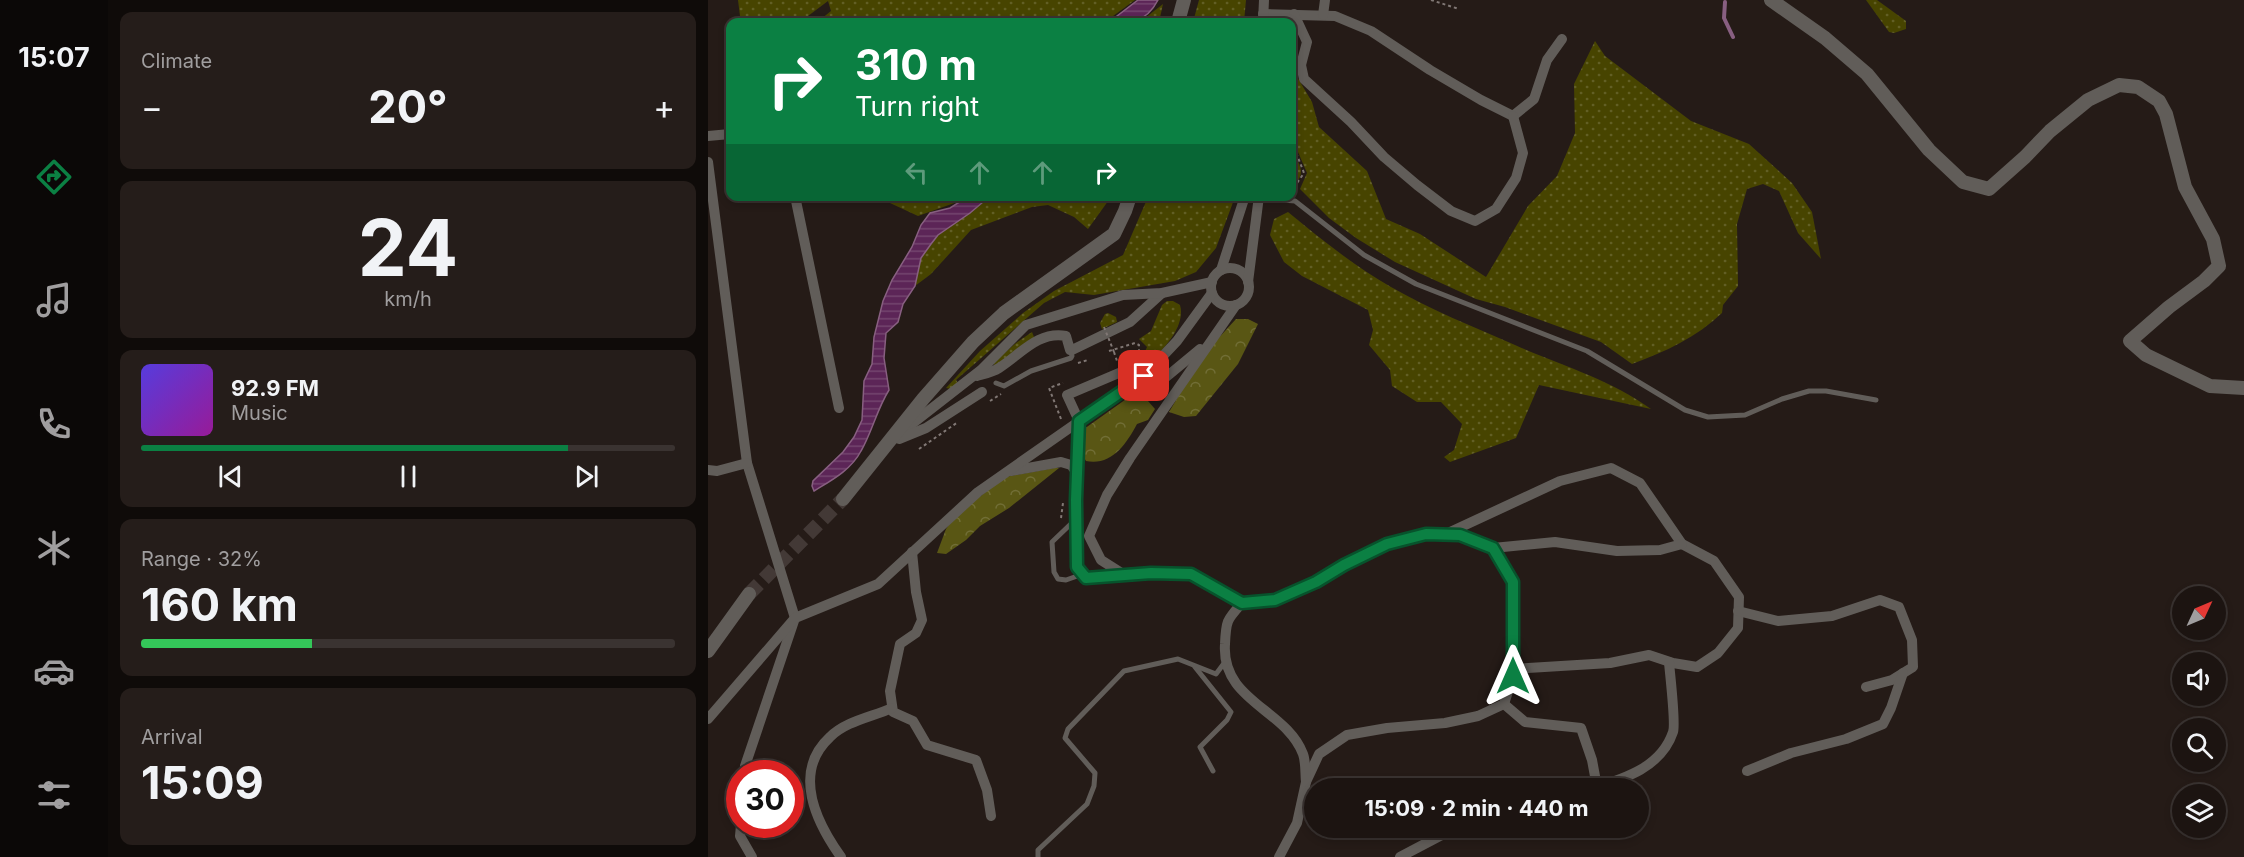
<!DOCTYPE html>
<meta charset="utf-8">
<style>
body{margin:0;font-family:Inter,sans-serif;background:#251d1a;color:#f1f3f6;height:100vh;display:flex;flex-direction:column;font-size:22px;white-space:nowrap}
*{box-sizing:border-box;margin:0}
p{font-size:20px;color:#a09e9f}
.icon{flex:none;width:33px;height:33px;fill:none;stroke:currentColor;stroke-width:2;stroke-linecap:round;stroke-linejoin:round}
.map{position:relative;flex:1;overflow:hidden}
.sheet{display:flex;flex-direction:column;gap:12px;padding:12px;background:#0f0b09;width:600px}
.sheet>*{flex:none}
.banner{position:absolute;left:18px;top:18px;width:570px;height:183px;border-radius:12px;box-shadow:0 3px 9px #0003,0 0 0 2px #3a3331;background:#0b8043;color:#fff;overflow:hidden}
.needle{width:39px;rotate:46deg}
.tools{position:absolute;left:1464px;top:586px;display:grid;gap:12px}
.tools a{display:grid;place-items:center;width:54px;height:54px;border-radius:50%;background:#1c1411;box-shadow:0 3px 9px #0003,0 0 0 2px #3a3331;font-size:30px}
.speed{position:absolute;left:18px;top:760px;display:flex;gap:12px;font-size:30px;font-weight:700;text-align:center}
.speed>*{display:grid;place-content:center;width:78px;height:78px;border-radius:50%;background:#1c1411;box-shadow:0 3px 9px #0003,0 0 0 2px #3a3331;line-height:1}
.speed .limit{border:9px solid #d22;background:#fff;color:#111}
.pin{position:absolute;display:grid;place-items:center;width:51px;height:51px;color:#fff;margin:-26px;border-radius:12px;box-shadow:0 3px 9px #0006}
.me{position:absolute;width:66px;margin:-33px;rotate:0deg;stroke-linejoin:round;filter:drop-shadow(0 0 4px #0008)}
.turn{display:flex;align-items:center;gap:21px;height:126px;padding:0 30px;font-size:27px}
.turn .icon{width:78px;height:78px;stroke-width:2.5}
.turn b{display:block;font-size:42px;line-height:51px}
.lanes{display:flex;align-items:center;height:57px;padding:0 30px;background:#0003;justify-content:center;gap:30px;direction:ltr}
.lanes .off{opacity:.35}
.big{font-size:45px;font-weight:700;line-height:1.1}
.sheet .card{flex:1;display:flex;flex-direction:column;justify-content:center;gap:9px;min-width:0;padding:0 21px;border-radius:12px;background:#251d1a}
.sheet .dial{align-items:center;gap:0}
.dial b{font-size:78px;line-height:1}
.song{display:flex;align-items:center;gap:18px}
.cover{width:72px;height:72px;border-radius:9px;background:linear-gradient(135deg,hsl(250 70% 55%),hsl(300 70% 35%))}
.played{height:6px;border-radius:3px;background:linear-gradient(90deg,#0b8043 80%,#3a3331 80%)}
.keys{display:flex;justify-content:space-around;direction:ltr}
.heat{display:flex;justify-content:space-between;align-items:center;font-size:33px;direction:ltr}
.charge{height:9px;border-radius:4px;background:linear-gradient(90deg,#34c759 32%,#3a3331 0)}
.trip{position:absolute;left:596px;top:778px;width:345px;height:60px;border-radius:30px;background:#1c1411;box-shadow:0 3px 9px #0003,0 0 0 2px #3a3331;font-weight:700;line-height:60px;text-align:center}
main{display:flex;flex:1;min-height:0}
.dock{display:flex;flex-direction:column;width:108px;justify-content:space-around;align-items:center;background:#0b0807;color:#a09e9f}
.dock .icon{width:42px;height:42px}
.dock .on{color:#0b8043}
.dock b{font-size:27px;color:#f1f3f6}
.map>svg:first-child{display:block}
.grass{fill:url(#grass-dots)}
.forest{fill:url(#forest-crowns)}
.water{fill:url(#water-rules);stroke:#885f81;stroke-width:1.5}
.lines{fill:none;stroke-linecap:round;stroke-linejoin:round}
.stream{stroke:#885f81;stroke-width:4}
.tertiary-tunnel{stroke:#433936;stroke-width:14;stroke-dasharray:14 7;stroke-linecap:butt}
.path{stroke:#817875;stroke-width:2;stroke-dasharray:3 3;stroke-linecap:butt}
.service{stroke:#615d59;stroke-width:5}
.minor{stroke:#615d59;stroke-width:10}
.tertiary{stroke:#615d59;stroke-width:14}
.path-bridge{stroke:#817875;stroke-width:2;stroke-dasharray:3 3;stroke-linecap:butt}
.route-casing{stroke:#07532c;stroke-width:15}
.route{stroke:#0b8043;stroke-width:10}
</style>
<main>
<nav class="dock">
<b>15:07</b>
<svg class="icon on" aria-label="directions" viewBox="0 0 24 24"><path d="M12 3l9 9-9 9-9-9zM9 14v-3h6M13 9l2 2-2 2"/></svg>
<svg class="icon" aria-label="music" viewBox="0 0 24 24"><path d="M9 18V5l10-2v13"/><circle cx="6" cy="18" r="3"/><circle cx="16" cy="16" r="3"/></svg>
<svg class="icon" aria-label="phone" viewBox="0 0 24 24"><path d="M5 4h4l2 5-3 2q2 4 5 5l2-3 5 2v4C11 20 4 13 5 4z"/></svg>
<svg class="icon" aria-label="climate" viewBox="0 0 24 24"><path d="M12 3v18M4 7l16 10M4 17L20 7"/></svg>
<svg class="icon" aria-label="car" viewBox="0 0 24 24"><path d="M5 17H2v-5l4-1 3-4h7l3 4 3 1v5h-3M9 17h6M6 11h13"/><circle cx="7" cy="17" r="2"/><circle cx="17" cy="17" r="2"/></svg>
<svg class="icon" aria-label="filters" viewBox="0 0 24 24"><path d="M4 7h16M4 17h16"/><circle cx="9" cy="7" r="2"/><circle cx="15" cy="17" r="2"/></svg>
</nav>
<section class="sheet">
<div class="card"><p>Climate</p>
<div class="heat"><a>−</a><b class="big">20°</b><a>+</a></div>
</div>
<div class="card dial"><b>24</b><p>km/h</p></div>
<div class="card">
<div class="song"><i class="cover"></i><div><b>92.9 FM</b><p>Music</p></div></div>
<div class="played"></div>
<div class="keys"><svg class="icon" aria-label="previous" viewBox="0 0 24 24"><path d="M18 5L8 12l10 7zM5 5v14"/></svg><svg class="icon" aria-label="pause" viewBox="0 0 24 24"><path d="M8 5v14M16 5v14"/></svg><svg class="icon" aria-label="next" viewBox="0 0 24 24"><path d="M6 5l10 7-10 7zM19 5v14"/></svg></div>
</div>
<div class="card"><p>Range · 32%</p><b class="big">160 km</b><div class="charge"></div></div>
<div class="card"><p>Arrival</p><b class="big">15:09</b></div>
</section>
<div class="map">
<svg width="1536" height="857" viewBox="0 0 1536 857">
<defs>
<pattern id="grass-dots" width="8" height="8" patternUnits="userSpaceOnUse" patternTransform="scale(1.5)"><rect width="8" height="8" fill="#474400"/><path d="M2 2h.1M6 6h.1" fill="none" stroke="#625f25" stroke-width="1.8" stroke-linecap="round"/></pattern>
<pattern id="forest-crowns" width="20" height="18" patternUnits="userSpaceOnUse" patternTransform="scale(1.5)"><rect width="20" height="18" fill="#595614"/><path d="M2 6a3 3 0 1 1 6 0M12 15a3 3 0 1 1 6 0" fill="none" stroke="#716e36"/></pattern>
<pattern id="water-rules" width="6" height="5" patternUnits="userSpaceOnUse" patternTransform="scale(1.5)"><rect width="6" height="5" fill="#5c2557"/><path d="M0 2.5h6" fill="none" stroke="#74456f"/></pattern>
</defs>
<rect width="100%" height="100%" fill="#251b17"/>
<!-- grass -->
<g class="grass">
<path d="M30 0H427L401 19 390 22H114L113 19 123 11 120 1 92 22H36L32 16Z"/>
<path d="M491 0H538L536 22H485Z"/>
<path d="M1158 0H1169L1198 21V29L1186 33 1181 32Z"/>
<path d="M455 4 451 22H432Z"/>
<path d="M887 41 897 56 983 121 1041 144 1084 183 1104 212 1113 259 1090 233 1071 191 1055 184 1039 189 1029 224 1030 286 1015 305 1014 313C989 337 957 352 924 364L893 342 797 307 768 299 687 262 648 238 621 218 592 189 599 173 584 138V42H586L588 75 604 102 611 127 659 171 678 219 712 234 778 277 820 206 849 176 867 133 866 84Z"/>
<path d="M584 149C588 159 598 171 590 180H586L584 175Z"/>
<path d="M169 197H256L252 201 210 216Z"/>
<path d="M281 197H403L380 229 366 217 340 205 324 207 263 230 223 274 207 286C209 277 209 266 213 257 225 233 260 215 281 197Z"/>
<path d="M440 197H527L508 248 488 272 467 281 386 295 357 292 336 303 248 380 250 383 243 389 238 388 272 351 315 313 346 291 415 255Z"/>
<path d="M580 212C613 239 646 266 683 287 723 310 766 327 807 345 854 366 902 379 943 409L831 385 808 438 742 462 736 457 746 450 754 424 733 402H709L684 386 682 370 661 345 665 330 660 310 594 276 576 262 562 235 566 219Z"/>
<path d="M459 301H465L472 305C478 325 457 348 443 361L438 360 435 356 439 347 431 339 443 331 454 305Z"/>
<path d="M400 313 408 317 409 322 394 329 392 323 397 314Z"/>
<path d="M324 332 326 337 287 366 285 363 308 343Z"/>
</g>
<!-- forest -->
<g class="forest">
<path d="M528 319H540L550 324 530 364 488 416 476 417 461 412 494 356Z"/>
<path d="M421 397 440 401 447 409 440 420 429 424C418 445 403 466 378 461L373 452 376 429Z"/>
<path d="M346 468H351L301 508 272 526 258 540 238 554 229 553 238 529 247 516 297 477Z"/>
</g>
<!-- water -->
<g class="water">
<path d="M430 0H450C437 25 420 23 396 22L405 19Z"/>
<path d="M261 196 281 197 262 213 230 235 223 244 213 258 207 286 195 304 190 322 178 333 176 358 181 390C169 409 164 432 153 451 143 470 124 480 106 491L104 486 105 481 135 452 146 437 154 420 156 381 164 364 166 337 175 301 184 280 204 247 213 225 222 213 242 208Z"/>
</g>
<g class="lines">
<!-- stream -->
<path class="stream" d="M1017 2 1016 18 1025 37"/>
<!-- tertiary-tunnel -->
<path class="tertiary-tunnel" d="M41 594 135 499"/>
<!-- path -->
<g class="path">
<path d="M723 0 751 9"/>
<path d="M584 142 596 173 589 183"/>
<path d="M401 351 427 343 431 345V351L427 355"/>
<path d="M406 352 409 361"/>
<path d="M370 363 380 360"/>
<path d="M282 401 293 394"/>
<path d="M353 419 341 388 355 383"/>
<path d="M211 449 250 422"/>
<path d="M353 518 355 503"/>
</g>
<!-- service -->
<g class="service">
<path d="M551 198 587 201 656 255 708 284 879 351 977 410 1000 417 1037 415 1074 399 1101 391H1118L1168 400"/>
<path d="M288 383 296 386 323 371 363 358 364 356 362 350"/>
<path d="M368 519 344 542 346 572 350 579 358 580 375 574"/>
<path d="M487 667 523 712 519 720 492 747 505 771"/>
<path d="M330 857V850L379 804 386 786 387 773 357 738 360 729 416 671 470 659 508 674 517 662"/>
</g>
<!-- minor -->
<g class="minor">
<path d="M555 14 627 16 663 31 722 70 773 100 805 116 826 99 839 60 854 39"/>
<path d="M586 14 599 42 593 65 596 79 643 122 676 157 709 185 743 211 767 221 788 209 808 178 815 153 805 116"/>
<path d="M615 15 617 0"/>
<path d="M555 22 556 0"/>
<path d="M0 136 22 134"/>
<path d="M0 162 39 463 87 618 37 766 36 774"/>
<path d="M87 196 131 408"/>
<circle cx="522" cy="287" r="19"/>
<path d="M513 270 537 196"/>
<path d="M540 282 551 196"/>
<path d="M447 364 425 367 359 395 371 421 367 500 370 566 379 578 443 573 483 574 534 603 567 600 608 582 636 565 679 545 718 534 752 535 785 548 805 582V676L796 704 770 716 737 723 679 728 639 735 611 754 598 782 589 823 571 857"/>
<path d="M269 376C276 374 285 372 291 368 313 354 330 331 358 336L362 350H364L422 322 454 293"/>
<path d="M424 383 440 386 457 378 492 349"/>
<path d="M191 434 273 370 318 325 415 295 454 293 504 282"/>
<path d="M191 439 218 428 274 392"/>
<path d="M0 470 9 471 39 463"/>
<path d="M303 471 353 462 363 465 369 473"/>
<path d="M740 533 852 481 903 468 932 483 974 544 1006 561 1031 597 1030 628 1010 653 989 667 965 663 941 655 902 663 805 669"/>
<path d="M785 548 847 542 909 551 952 550 974 544"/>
<path d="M204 552 208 592 214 620 208 633 192 644 182 691 185 712 205 721 219 745 268 760 279 790 283 816"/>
<path d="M415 574 393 560 381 536 399 495 422 458 528 305"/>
<path d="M534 603C519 620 518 620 517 644 513 701 578 709 595 754 598 762 597 773 598 782"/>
<path d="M1030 611 1070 621 1124 616 1172 600 1191 607 1204 640 1205 667 1184 680 1158 687"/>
<path d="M796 704 817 722 873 728 884 760 889 787"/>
<path d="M0 719 87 618 170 584 270 492 436 376 469 341 504 293"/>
<path d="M1039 771 1083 753 1138 739 1175 724 1183 708 1195 673"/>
<path d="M883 789C915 779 953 768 965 732 968 724 962 675 961 662"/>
<path d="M33 825 32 836 44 857"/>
<path d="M133 857C108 822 84 772 122 737 138 721 164 717 184 708"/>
<path d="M692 857 747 828"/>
</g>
<!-- tertiary -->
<g class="tertiary">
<path d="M1063 0 1117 38 1159 74 1221 150 1255 182 1281 189 1317 157 1342 131 1380 100 1411 85 1430 87 1451 101 1458 114 1477 187 1505 239 1511 266 1496 281 1461 307 1422 341 1438 355 1502 386 1536 388"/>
<path d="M470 22 476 0"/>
<path d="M135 499 215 399 265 342 296 313 406 234 417 211 422 196"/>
<path d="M0 651 41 594"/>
</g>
<!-- path-bridge -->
<path class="path-bridge" d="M396 327 406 352"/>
</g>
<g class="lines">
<defs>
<path id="route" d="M436 376 371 421 368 500 369 567 378 578 443 573 483 574 534 603 567 600 608 582 636 565 679 544 718 534 752 535 785 548 805 582V676"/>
</defs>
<!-- route casing -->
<use href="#route" class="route-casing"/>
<!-- route -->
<use href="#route" class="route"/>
</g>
</svg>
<div class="tools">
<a><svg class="needle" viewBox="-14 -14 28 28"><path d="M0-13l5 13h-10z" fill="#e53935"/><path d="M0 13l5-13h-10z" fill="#a09e9f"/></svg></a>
<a><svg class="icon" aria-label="sound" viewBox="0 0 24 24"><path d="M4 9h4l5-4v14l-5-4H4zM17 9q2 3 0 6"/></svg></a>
<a><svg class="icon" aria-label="search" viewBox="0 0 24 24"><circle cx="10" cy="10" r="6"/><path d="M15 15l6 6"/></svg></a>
<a><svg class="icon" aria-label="layers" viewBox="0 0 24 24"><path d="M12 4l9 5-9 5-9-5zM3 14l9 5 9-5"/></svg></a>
</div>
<div class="speed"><div class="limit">30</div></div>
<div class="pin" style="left:436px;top:376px;background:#d93025"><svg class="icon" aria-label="arrive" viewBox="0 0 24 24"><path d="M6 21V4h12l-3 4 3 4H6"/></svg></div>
<svg class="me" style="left:805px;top:676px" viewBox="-20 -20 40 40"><path d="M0-17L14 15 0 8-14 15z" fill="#0b8043" stroke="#fff" stroke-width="4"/></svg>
<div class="trip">15:09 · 2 min · 440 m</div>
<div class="banner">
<div class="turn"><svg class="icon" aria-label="right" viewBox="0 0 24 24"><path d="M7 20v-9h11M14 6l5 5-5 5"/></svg><div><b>310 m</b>Turn right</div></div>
<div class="lanes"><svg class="icon off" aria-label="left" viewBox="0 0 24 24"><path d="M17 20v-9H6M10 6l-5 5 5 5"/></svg><svg class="icon off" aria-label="ahead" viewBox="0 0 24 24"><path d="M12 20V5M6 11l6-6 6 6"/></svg><svg class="icon off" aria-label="ahead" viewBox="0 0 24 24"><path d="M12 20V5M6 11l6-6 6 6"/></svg><svg class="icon" aria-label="right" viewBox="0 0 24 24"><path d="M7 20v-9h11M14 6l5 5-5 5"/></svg></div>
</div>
</div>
</main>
